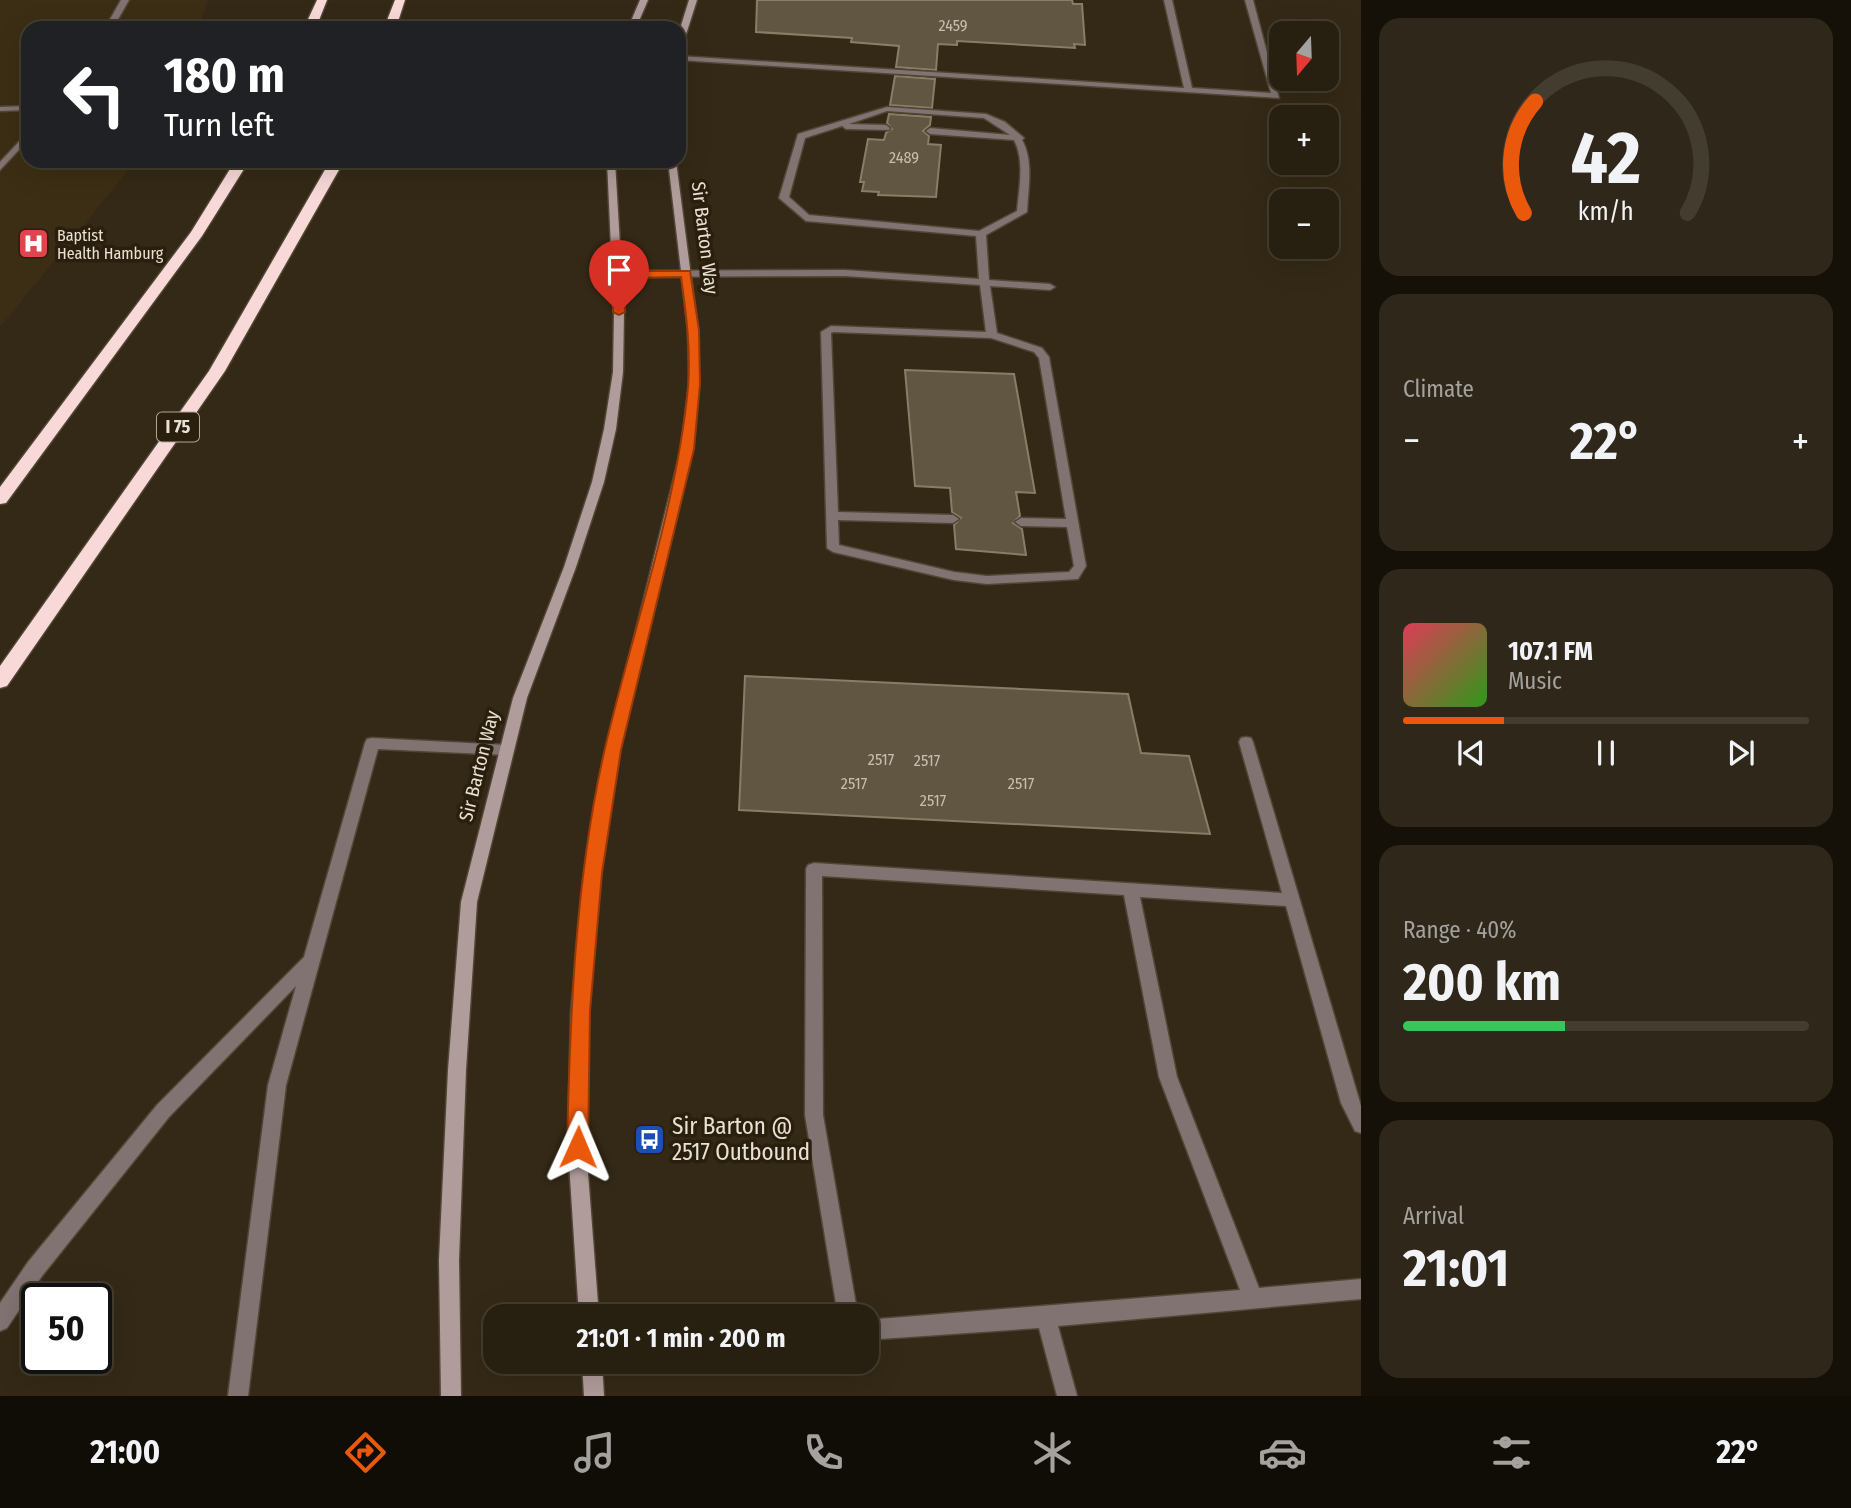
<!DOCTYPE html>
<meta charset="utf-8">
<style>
body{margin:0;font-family:"Fira Sans Condensed",sans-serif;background:#2f2719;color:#f1f3f6;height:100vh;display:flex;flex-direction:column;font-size:26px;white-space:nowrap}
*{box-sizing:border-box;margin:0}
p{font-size:23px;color:#a4a29f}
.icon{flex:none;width:38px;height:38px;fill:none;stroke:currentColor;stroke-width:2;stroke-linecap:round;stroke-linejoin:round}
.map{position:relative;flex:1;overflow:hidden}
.details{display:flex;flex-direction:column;gap:18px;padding:18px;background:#151109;width:490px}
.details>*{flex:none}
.banner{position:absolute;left:21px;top:21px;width:665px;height:147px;border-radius:21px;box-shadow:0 7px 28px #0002,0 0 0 2px #433d30;background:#202124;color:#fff;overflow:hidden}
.needle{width:46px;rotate:199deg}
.buttons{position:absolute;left:1269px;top:21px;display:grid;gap:14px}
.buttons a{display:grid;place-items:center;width:70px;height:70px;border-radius:14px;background:#271f10;box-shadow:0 7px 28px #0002,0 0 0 2px #433d30;font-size:35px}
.speed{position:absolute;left:21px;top:1283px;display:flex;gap:14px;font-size:35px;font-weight:700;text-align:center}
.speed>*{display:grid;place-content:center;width:91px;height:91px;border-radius:50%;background:#271f10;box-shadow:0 7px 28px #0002,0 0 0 2px #433d30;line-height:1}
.speed .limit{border:4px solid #111;border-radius:10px;background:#fff;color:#111}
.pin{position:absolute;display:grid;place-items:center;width:60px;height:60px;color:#fff;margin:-72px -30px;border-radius:50% 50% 50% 0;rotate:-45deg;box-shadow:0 0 7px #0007}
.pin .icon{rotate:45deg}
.me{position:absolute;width:77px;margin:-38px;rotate:1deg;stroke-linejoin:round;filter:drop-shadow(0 0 5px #0008)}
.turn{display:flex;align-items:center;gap:24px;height:147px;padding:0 28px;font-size:32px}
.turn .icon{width:91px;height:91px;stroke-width:2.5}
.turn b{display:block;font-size:49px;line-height:60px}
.big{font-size:52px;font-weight:700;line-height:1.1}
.details .widget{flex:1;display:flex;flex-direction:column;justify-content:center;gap:10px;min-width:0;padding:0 24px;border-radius:21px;background:#2f2719}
.details .dial{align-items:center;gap:0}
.dial svg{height:182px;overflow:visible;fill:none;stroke:#433d30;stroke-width:7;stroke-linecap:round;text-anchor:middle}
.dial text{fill:#f1f3f6;stroke:none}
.song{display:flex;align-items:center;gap:21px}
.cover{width:84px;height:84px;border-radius:10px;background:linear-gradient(135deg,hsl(350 70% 55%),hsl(110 70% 35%))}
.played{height:7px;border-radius:4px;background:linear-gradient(90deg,#ea580c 25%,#433d30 25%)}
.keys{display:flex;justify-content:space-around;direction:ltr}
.heat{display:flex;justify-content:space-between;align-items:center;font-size:38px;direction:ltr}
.charge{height:10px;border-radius:5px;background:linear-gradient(90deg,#34c759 40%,#433d30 0)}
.trip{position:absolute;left:483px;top:1304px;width:396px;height:70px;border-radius:21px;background:#271f10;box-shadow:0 7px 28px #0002,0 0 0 2px #433d30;font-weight:700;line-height:70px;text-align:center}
.menu{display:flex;height:112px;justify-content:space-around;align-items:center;background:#100c06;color:#a4a29f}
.menu .icon{width:49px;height:49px}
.menu .selected{color:#ea580c}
.menu b{font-size:32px;color:#f1f3f6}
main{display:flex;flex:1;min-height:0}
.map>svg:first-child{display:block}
.built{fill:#3c2e14}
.building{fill:#615641;stroke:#897d67;stroke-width:2}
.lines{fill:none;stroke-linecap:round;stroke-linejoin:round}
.service-casing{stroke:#514635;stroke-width:3}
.minor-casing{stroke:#514635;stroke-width:3}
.secondary-casing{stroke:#514635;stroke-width:3}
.motorway-casing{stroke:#514635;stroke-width:3}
.service{fill:#807372;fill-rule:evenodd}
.minor{fill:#807372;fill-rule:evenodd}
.secondary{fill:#b09c9b;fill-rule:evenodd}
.motorway{fill:#f8d9d7;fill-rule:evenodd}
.route{fill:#ea580c;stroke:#983908;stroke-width:2}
.labels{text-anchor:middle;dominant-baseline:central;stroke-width:7;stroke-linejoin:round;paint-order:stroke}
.number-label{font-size:16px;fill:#c6beb0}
.far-poi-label{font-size:16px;fill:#e8e1d5;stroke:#2a1f0c;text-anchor:start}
.shield{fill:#2a1f0c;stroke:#afa799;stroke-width:2}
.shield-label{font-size:18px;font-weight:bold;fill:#e8e1d5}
.street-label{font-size:19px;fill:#e8e1d5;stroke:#2a1f0c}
.near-poi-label{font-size:23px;fill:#e8e1d5;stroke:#2a1f0c;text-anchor:start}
</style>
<main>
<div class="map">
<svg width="1361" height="1396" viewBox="0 0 1361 1396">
<rect width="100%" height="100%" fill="#342916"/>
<!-- built -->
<path class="built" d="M0 0H208L198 28H28V161H136L0 327Z"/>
<!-- building -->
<g class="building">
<path d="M757 0H1072L1073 4H1082L1085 45 1074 44 1075 48 957 41V45L938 44 936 70 896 67 899 46 851 42 852 38 756 32Z"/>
<path d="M895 76 935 79 932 108 890 105Z"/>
<path d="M889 114 931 117 930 125 923 131 929 136 928 144 941 145 936 197 878 195 879 192 862 191 864 182H860L868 139 884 140 886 133 892 129 887 123Z"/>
<path d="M905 370 1014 374 1035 493 1016 492 1020 516 1013 523 1022 529 1026 555 956 549 954 525 961 518 952 512 950 488 915 486Z"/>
<path d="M745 676 1128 694 1141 753 1189 756 1210 834 739 810Z"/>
</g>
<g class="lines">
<defs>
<g id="service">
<path d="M1164 0H1172L1192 88 1271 93 1245 0H1253L1279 98 679 60V56L1184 88Z"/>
<path d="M28 106V110L0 111V107Z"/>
<path d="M887 107 986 114 1005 122 1024 138 1022 140C1034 161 1028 189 1027 212L986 235 989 280 1050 284 1055 287 1050 290 990 286 997 333 1042 348 1049 357 1086 566 1078 579 987 584 954 580 833 552 827 548 821 332 831 326 986 332 980 285 845 276 617 277 612 274 617 271 845 270 979 279 976 236 806 221 779 198 798 134ZM887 111 984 118 1010 135 930 128 926 131 930 134 1014 140C1025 161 1019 188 1017 211L979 231 809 215 789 197 805 138 842 126 846 129 889 130 890 128 886 125 849 124ZM833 332 991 338 1034 352 1039 358 1066 519 1021 518 1015 522 1021 526 1067 527 1074 566 1069 572 987 576 954 572 839 545 838 520 953 523 959 519 953 515 838 512 831 333Z"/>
<path d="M1246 737 1251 738 1253 742 1361 1106V1133L1355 1131 1341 1103 1286 906 1140 897 1177 1077 1259 1288 1361 1279V1299L1058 1326 1077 1396H1057L1039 1328 866 1340V1320L1240 1290 1159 1077 1124 895 822 876 823 1115 858 1316H838L805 1115 806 869 808 865 814 863 1282 893 1239 742 1241 738Z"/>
<path d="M372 738 507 745 512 746 514 750 512 754 507 755 378 749 286 1085 248 1396H228L268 1085 296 986 169 1117 42 1276 7 1328 0 1331V1303L28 1262 157 1105 304 957 365 743 367 739Z"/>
</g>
<g id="minor">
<path d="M121 0H129L113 28H105Z"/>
<path d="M28 132V140L0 170V162Z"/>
</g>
<g id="secondary">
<path d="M640 0H648L636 28H628Z"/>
<path d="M689 0H697L683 44 679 46V32Z"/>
<path d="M607 161H615L624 312 623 372 616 429 604 482 576 567 527 698 477 902 466 1070 459 1260 461 1396H441L439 1260 448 1070 461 902 513 698 564 567 592 482 604 429 613 372 614 312Z"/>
<path d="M668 161H676L698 330 699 385 693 449 620 750 601 873 589 1011 586 1147 599 1316H579L568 1147 571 1011 585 873 606 750 681 449 689 385 688 330Z"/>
<path d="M582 1362H602L604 1396H584Z"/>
</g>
<g id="motorway">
<path d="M317 0H327L316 28H304Z"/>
<path d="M395 0H405L396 28H384Z"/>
<path d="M235 161H249L202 236 6 503 0 504V487L191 232Z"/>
<path d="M330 161H344L225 371 7 686 0 688V666L209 371Z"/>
</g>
</defs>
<!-- service casing -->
<use href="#service" class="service-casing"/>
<!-- minor casing -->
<use href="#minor" class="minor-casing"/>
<!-- secondary casing -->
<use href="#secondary" class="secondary-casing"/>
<!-- motorway casing -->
<use href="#motorway" class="motorway-casing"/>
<!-- service -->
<use href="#service" class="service"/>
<!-- minor -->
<use href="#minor" class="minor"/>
<!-- secondary -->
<use href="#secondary" class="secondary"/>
<!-- motorway -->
<use href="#motorway" class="motorway"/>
</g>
<!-- route -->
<path class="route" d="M617 271H690L699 330 700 384 694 449 621 750 602 873 590 1011 588 1147 585 1154 578 1157 570 1154 567 1147C570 1014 575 879 605 748 632 631 677 507 688 387 691 350 686 313 681 277L623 278 625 312 619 315 613 312 612 274Z"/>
<!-- icons -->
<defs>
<symbol id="hospital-square" viewBox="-11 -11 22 22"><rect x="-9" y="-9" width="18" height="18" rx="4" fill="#e0444e" stroke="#2a1f0c"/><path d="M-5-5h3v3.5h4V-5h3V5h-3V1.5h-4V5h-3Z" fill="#fff"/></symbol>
<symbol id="bus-square" viewBox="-11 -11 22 22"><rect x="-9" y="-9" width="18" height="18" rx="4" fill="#1a4fb4" stroke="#2a1f0c"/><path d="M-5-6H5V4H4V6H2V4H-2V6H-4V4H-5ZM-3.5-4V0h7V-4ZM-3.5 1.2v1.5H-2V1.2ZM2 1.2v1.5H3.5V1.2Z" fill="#fff"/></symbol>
</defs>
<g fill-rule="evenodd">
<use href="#hospital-square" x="16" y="226" width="35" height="35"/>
<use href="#bus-square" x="632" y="1122" width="35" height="35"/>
</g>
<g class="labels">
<!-- number labels -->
<g class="number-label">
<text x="953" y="25">2459</text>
<text x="904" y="157">2489</text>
<text x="881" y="759">2517</text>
<text x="927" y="760">2517</text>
<text x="854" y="783">2517</text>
<text x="1021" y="783">2517</text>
<text x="933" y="800">2517</text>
</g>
<!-- far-poi labels -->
<g class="far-poi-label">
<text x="57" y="235">Baptist<tspan x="57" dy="18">Health Hamburg</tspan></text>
</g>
<!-- shield labels -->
<rect class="shield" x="157" y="412.5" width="42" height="29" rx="5"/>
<g class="shield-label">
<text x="178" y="427">I 75</text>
</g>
<!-- street labels -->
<g class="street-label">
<text transform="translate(705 238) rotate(83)">Sir Barton Way</text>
<text transform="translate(479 766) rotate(-76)">Sir Barton Way</text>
</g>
<!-- near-poi labels -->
<g class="near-poi-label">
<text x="672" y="1126">Sir Barton @<tspan x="672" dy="26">2517 Outbound</tspan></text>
</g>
</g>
</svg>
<div class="buttons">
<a><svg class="needle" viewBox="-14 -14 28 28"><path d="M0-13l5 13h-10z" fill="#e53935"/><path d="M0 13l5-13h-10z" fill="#a4a29f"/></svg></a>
<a>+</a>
<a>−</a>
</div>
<div class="speed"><div class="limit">50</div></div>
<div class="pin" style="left:619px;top:312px;background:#d93025"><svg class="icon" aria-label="arrive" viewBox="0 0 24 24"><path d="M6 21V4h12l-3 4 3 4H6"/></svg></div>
<svg class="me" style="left:578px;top:1147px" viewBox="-20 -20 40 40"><path d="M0-17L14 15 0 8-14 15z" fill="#ea580c" stroke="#fff" stroke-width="4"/></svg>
<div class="trip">21:01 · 1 min · 200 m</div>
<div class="banner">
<div class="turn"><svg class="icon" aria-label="left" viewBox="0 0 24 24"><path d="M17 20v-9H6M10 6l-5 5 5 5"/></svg><div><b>180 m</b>Turn left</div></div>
</div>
</div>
<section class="details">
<div class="widget dial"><svg viewBox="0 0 100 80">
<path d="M14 69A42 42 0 1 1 86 69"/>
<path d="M14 69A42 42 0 0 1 19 20" stroke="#ea580c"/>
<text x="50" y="56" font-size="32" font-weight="700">42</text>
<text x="50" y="72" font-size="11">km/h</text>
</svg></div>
<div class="widget"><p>Climate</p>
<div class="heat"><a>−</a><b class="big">22°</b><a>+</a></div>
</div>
<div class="widget">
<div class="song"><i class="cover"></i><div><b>107.1 FM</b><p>Music</p></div></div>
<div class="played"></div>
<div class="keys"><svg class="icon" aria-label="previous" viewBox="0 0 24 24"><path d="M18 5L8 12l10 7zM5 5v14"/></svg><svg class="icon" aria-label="pause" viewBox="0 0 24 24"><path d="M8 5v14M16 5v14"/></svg><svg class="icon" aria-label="next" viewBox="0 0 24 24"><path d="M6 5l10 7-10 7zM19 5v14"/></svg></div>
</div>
<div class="widget"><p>Range · 40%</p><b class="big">200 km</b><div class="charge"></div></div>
<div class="widget"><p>Arrival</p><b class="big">21:01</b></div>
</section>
</main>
<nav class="menu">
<b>21:00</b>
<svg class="icon selected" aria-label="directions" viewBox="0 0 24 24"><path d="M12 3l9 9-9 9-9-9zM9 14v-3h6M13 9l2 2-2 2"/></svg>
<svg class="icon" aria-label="music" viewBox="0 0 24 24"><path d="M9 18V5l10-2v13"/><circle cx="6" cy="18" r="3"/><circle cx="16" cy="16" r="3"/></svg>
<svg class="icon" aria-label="phone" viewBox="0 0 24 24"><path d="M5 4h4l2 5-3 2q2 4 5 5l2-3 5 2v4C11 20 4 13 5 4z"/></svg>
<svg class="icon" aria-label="climate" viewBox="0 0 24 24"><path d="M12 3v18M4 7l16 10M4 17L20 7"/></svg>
<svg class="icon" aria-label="car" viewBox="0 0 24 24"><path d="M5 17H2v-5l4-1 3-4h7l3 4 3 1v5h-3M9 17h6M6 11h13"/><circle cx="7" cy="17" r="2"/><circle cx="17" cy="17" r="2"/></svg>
<svg class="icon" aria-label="filters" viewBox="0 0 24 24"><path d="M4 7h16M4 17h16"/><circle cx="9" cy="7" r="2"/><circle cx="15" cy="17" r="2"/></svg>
<b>22°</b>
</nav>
